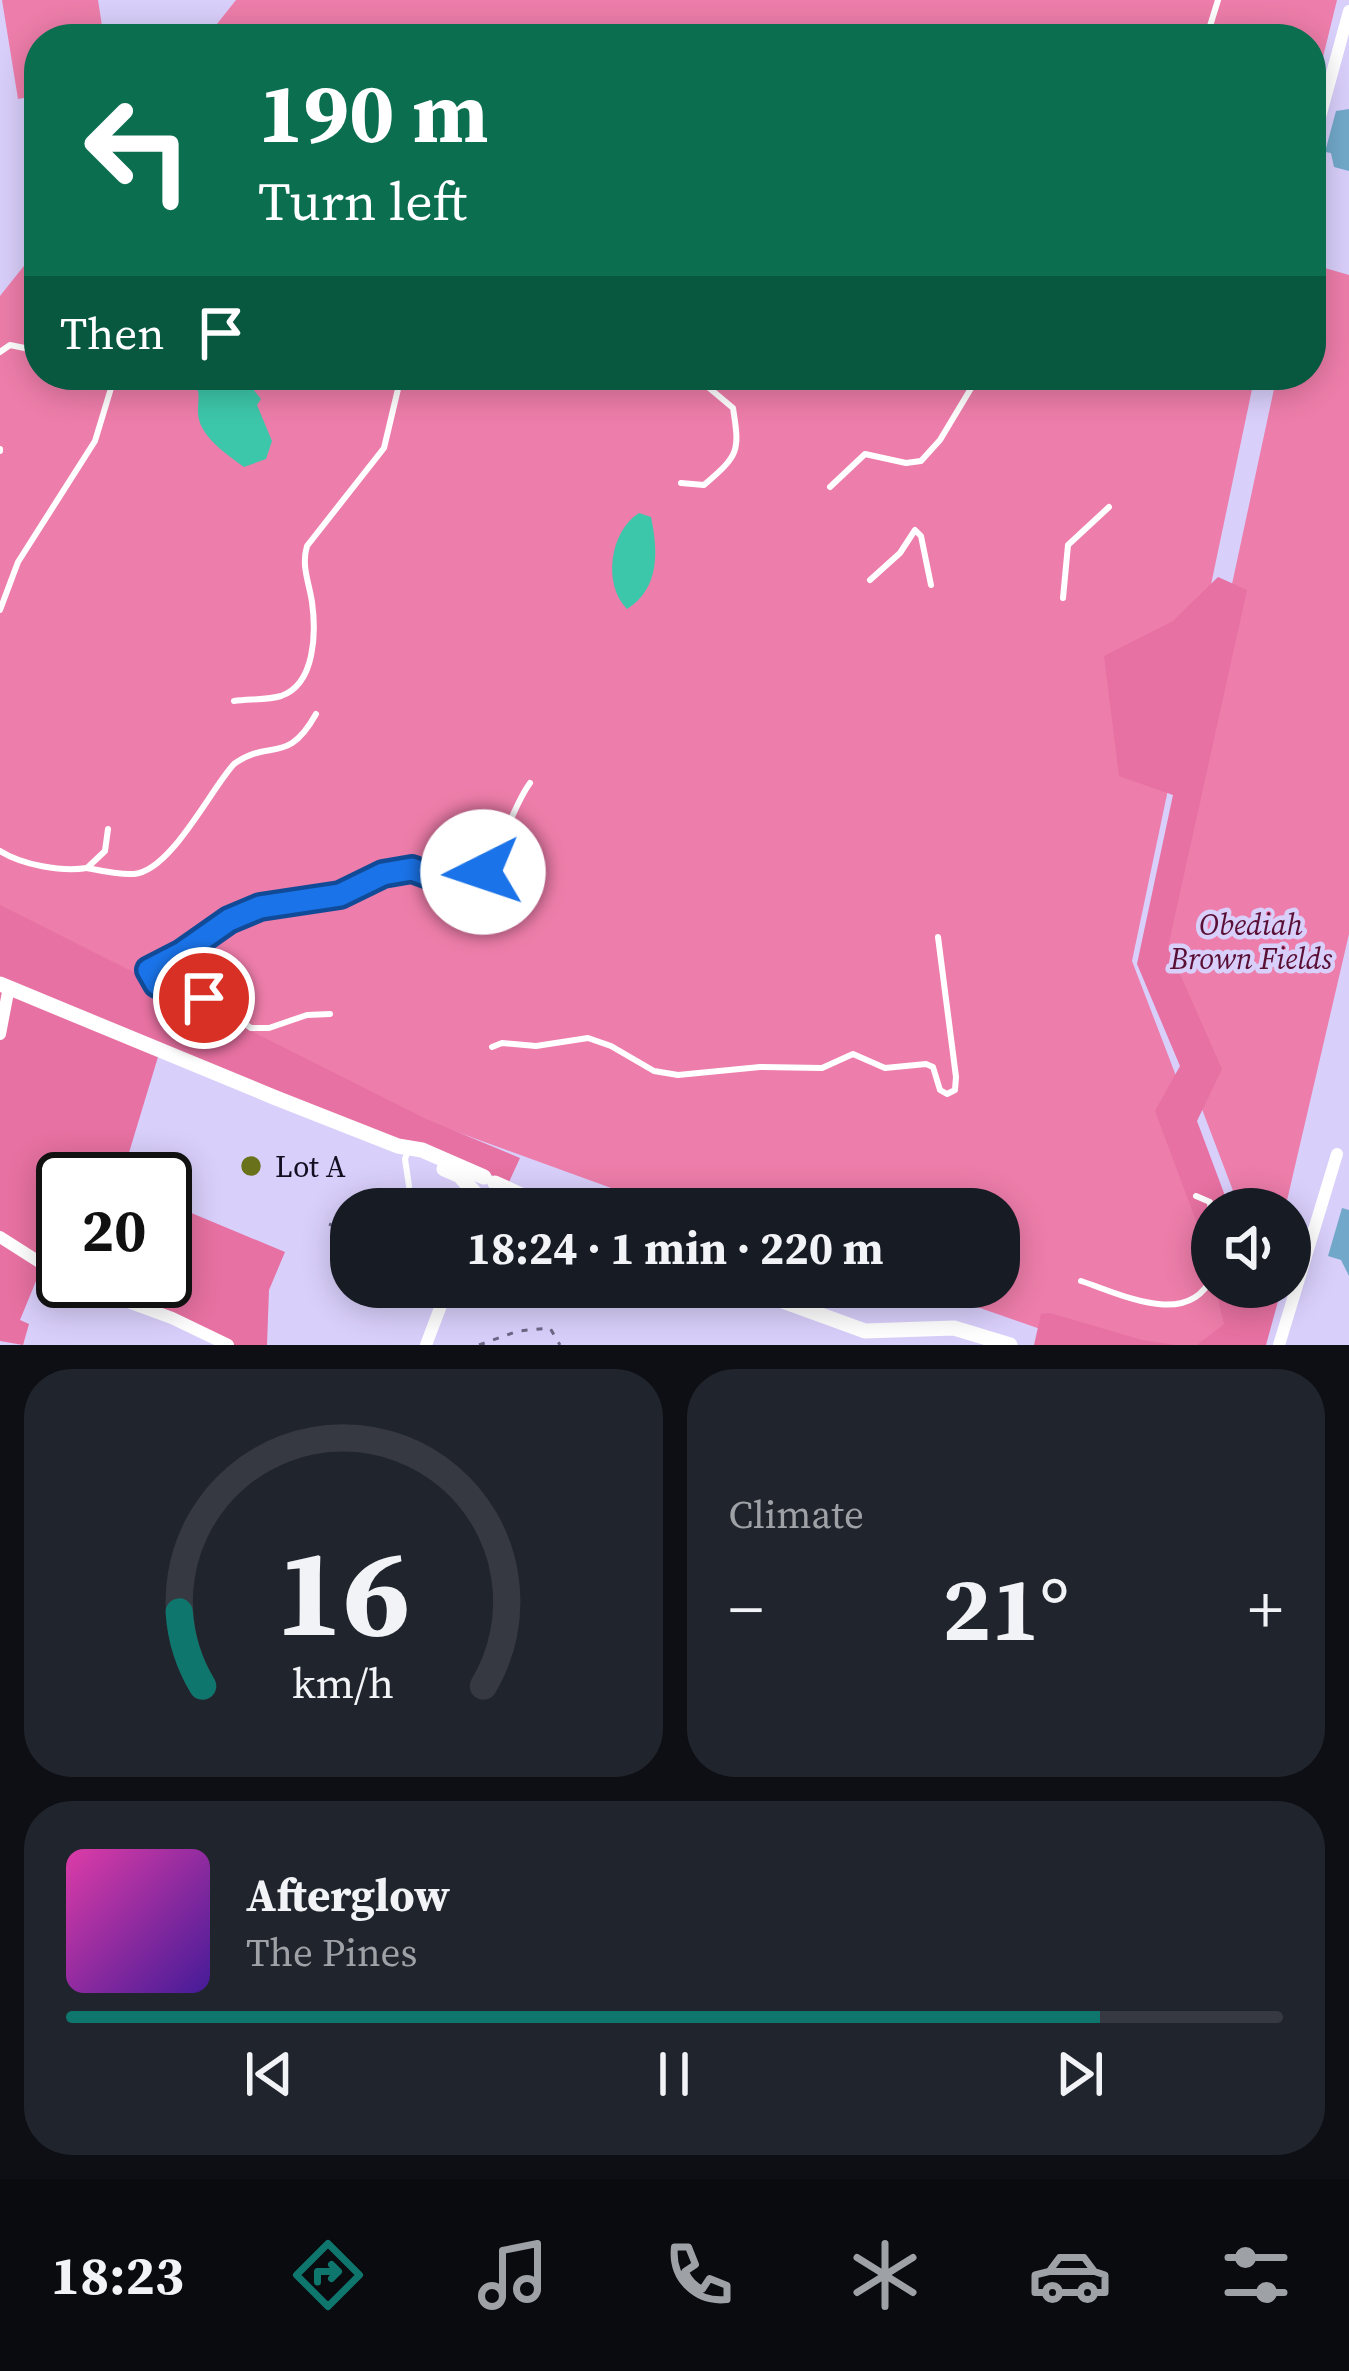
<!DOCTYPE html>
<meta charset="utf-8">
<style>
body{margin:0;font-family:"Source Serif 4",serif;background:#20242c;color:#f1f3f6;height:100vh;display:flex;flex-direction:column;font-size:45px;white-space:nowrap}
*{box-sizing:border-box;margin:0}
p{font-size:39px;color:#9ea1a6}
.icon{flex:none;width:66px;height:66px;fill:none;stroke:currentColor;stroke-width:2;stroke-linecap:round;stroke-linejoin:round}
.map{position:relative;height:1345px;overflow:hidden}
.side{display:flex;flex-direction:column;gap:24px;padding:24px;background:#0d0f14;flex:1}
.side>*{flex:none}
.guide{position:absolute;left:24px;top:24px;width:1302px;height:366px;border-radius:48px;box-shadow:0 6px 30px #0003;background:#0b6e4f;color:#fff;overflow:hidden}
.buttons{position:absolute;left:1191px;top:1188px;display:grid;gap:24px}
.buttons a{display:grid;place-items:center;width:120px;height:120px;border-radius:50%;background:#171b24;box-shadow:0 6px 30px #0003;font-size:60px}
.speed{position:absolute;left:36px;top:1152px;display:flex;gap:24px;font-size:60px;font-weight:700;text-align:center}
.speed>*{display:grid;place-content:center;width:156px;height:156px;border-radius:50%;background:#171b24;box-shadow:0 6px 30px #0003;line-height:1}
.speed .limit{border:6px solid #111;border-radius:18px;background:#fff;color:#111}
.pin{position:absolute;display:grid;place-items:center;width:102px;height:102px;color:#fff;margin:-51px;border:6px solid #fff;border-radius:50%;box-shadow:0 3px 12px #0007}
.me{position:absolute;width:132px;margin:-66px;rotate:266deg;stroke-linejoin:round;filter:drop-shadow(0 0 9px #0008)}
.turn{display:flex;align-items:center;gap:42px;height:252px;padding:0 36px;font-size:54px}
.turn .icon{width:156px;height:156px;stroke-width:2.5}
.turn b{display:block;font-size:84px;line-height:102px}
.then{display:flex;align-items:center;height:114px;padding:0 36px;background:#0003;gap:24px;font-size:45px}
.big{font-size:90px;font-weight:700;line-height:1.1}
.side .widget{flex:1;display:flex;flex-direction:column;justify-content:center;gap:18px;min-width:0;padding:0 42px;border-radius:48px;background:#20242c}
.side .dial{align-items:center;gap:0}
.dial svg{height:312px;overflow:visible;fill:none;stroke:#363941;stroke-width:7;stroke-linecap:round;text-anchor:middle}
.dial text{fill:#f1f3f6;stroke:none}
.song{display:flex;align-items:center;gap:36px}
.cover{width:144px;height:144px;border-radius:18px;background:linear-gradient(135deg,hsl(320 70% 55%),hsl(260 70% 35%))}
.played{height:12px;border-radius:6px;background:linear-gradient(90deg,#0f766e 85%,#363941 85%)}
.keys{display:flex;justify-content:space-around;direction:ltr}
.heat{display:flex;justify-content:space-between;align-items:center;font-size:66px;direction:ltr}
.side .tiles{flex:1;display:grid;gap:24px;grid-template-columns:1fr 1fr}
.widget:last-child{grid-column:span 2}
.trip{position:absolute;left:330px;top:1188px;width:690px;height:120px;border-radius:48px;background:#171b24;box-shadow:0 6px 30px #0003;font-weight:700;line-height:120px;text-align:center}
.menu{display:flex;height:192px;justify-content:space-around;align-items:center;background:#090b0e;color:#9ea1a6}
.menu .icon{width:84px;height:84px}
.menu .selected{color:#0f766e}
.menu b{font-size:54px;color:#f1f3f6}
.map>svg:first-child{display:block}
.green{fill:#ed7daa}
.forest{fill:#e771a2}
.water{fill:#3dc7aa}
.building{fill:#72a9ca}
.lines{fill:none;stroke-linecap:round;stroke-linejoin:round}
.path{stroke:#6e6685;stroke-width:3;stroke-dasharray:6 9;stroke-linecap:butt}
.service{stroke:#fff;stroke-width:6}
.minor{stroke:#fff;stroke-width:12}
.tertiary{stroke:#fff;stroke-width:15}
.route-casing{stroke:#114b97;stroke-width:30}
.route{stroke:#1a73e8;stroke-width:21}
.poi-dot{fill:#69721b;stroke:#d9cffb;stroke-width:4.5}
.labels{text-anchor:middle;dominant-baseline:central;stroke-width:9;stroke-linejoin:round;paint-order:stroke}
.park-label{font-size:30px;font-style:italic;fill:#5a0f34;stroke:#d9cffb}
.poi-label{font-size:30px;fill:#140e21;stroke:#d9cffb;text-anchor:start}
</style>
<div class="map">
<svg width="1349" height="1345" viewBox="0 0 1349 1345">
<rect width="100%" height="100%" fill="#d9cffb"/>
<!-- green -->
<g class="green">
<path d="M2 0H98L104 39H39V95L18 99Z"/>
<path d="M236 0H1337L1311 106V39H205Z"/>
<path d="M39 247V375H1255L1132 961 1227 1209H1212V1287H1257L1242 1345H1086L920 1287H999V1209H669L0 966V296Z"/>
<path d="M1311 264 1349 275V934L1285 1209H1240L1149 970 1277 375H1311Z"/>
</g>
<!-- forest -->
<g class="forest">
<path d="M1218 577 1247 590 1168 947 1222 1069 1197 1121 1230 1209H1212V1277L1202 1237 1155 1111 1180 1066 1137 964 1173 795 1119 776 1104 656 1173 621Z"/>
<path d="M0 905 426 1119 520 1158 509 1182 161 1047 121 1179H63V1277L41 1269 20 1320 29 1324 23 1345 0 1341Z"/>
<path d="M165 1202 285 1252 269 1290 267 1345H225L72 1281H165Z"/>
<path d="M1215 1287H1282L1266 1345H1197L1224 1324Z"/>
<path d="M1050 1313 1142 1340 1176 1345H1034L1041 1314Z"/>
</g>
<!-- water -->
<g class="water">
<path d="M189 375H242L261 399 257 405 272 441 266 459 244 467C228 455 198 436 198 412 198 391 202 395 189 375Z"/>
<path d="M639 513 651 517C658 551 660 588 627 609 602 584 610 531 639 513Z"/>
</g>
<!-- building -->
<g class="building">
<path d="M1349 109V171L1334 167 1331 153 1325 152 1336 111Z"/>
<path d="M1342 1208 1349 1210V1276L1341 1260 1328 1256Z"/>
</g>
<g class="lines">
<!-- path -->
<g class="path">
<path d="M329 1224 351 1233"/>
<path d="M479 1345 518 1331 550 1328 560 1345"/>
</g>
<!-- service -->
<g class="service">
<path d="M1206 39 1218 0"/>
<path d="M0 352 10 345 39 351"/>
<path d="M0 449V451"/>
<path d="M681 483 704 485C739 455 740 452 733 408L708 387V375"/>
<path d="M830 487 865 454 906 463 921 461 940 440 979 375"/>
<path d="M870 580 900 553 915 530 921 536 931 585"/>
<path d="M1063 598 1068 545 1109 507"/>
<path d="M0 610 18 562 95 441 115 375"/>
<path d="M234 701C249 699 267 700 281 696 316 684 316 631 312 602 309 582 301 566 307 546L384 448 398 389 406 375"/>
<path d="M0 851C22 865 62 872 87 868L105 851 108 829"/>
<path d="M87 868C102 871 119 875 134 874 171 871 210 790 234 764 270 738 287 766 316 714"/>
<path d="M330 1014 307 1015 269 1028H251L211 1000 157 984 149 970 182 953 229 920 260 907 340 895 383 874 412 869 442 882H470C502 861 508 813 530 783"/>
<path d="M492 1047 502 1043 536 1046 588 1038 611 1046 654 1071 678 1075 760 1067 822 1068 853 1054 885 1068 926 1064 933 1067 940 1090 947 1094 955 1090 956 1077 938 937"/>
<path d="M408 1151 405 1159 409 1186"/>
<path d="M1196 1196 1210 1202 1212 1232"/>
<path d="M1081 1281C1121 1294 1188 1329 1212 1277"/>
</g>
<!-- minor -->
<g class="minor">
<path d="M1311 150 1349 11"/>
<path d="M0 1034 9 987"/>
<path d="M0 1237 63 1277"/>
<path d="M71 1281 172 1318 228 1345"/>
<path d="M426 1345 448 1287"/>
<path d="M1279 1345 1337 1154"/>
</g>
<!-- tertiary -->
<g class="tertiary">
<path d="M0 984 276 1098 398 1146 422 1150 484 1177"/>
<path d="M444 1169 460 1176 481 1200 522 1196"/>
<path d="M495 1183 552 1209"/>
<path d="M744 1287 865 1331 954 1328 1010 1345"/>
</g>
</g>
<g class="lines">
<defs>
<path id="route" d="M204 998 157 984 149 970 182 953 229 920 260 907 340 895 383 874 412 869 452 884 470 882 483 872"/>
</defs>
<!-- route casing -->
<use href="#route" class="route-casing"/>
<!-- route -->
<use href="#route" class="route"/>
</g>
<!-- markers -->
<circle class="poi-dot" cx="251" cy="1166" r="12"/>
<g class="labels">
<!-- park labels -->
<g class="park-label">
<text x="1251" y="924">Obediah<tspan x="1251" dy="34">Brown Fields</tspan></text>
</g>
<!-- poi labels -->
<g class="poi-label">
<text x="275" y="1166">Lot A</text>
</g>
</g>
</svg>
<div class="buttons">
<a><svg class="icon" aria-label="sound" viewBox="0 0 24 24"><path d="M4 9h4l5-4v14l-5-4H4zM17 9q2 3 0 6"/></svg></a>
</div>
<div class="speed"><div class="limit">20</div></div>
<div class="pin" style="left:204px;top:998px;background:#d93025"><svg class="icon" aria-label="arrive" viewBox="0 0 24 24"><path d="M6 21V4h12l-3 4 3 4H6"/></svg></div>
<svg class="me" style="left:483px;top:872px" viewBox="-20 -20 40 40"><circle r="19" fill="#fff"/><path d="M0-13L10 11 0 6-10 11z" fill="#1a73e8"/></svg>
<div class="trip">18:24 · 1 min · 220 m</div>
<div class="guide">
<div class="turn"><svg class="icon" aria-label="left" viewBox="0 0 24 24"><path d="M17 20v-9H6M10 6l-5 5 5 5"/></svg><div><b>190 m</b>Turn left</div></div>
<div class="then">Then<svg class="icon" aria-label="arrive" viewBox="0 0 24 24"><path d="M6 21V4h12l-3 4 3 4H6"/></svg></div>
</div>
</div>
<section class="side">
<div class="tiles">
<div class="widget dial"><svg viewBox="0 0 100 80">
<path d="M14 69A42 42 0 1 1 86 69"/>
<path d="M14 69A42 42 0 0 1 8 50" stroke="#0f766e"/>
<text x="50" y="56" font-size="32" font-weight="700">16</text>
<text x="50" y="72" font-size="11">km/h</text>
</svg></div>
<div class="widget"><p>Climate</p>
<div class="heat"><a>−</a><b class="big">21°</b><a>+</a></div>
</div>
<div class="widget">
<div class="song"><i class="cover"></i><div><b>Afterglow</b><p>The Pines</p></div></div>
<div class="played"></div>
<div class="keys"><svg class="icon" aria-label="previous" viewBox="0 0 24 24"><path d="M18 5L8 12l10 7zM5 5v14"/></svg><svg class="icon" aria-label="pause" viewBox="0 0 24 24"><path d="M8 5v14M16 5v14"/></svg><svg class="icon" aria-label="next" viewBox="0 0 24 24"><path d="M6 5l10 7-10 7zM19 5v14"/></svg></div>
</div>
</div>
</section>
<nav class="menu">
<b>18:23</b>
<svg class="icon selected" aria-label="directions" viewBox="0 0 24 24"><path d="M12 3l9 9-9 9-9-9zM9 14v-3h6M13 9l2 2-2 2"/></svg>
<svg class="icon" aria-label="music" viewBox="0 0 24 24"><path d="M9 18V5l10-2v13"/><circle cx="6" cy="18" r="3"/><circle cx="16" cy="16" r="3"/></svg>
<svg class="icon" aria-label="phone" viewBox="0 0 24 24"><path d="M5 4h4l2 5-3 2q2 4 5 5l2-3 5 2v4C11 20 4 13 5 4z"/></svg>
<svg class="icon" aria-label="climate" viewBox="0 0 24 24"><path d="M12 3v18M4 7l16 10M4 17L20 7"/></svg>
<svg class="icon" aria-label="car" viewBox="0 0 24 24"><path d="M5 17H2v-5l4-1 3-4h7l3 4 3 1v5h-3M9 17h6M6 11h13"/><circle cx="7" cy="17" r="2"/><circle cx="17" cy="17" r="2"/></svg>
<svg class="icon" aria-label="filters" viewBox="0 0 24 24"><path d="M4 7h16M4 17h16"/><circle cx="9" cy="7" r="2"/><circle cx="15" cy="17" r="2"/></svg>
</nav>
